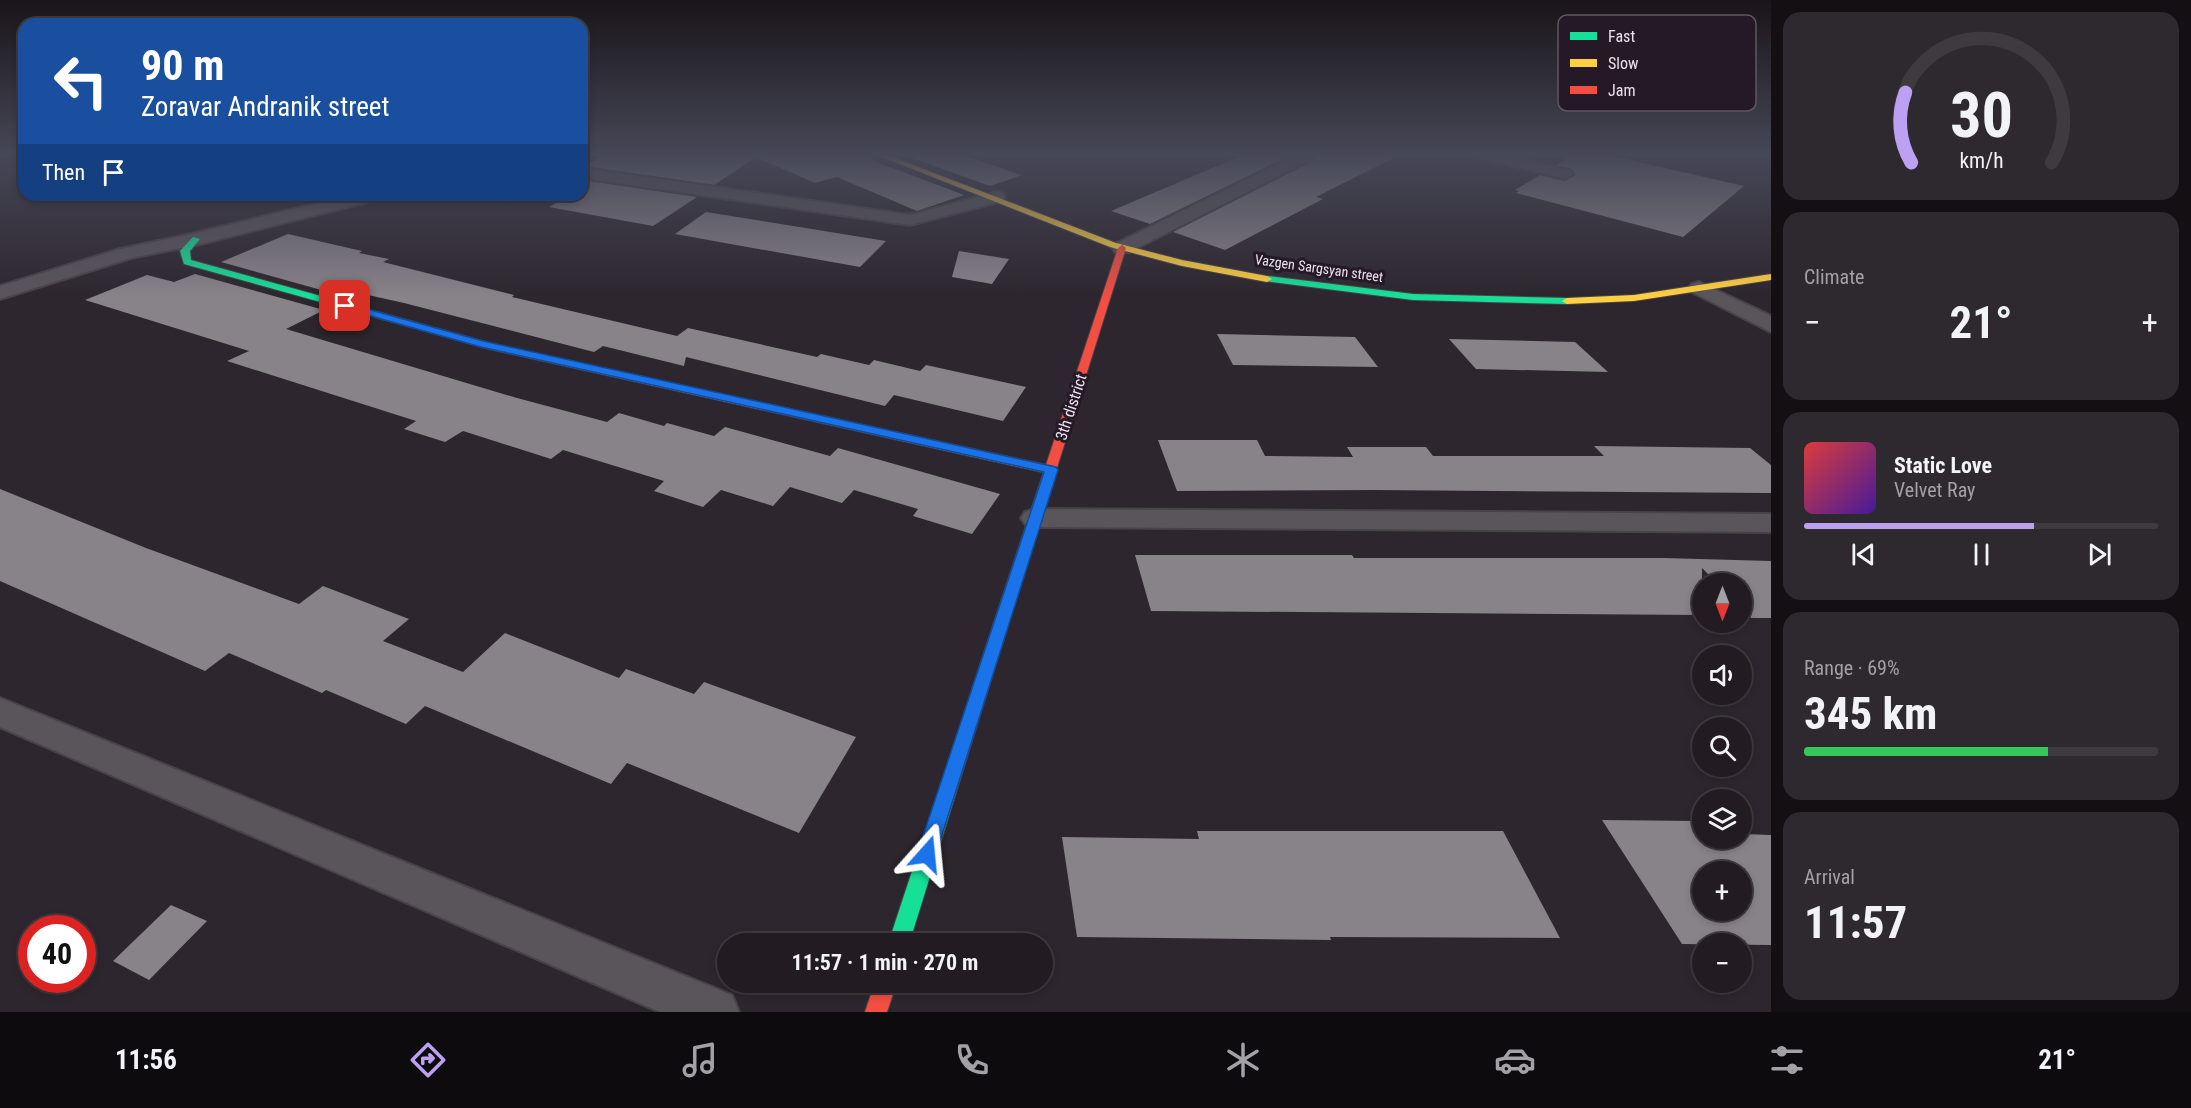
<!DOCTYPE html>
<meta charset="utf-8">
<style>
body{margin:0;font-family:"Roboto Condensed",sans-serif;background:#2e292f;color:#f1f3f6;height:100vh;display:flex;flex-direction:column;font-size:22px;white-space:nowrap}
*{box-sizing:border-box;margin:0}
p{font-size:20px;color:#a2a1a5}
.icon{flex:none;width:33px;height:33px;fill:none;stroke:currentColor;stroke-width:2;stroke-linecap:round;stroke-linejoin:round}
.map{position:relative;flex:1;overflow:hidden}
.side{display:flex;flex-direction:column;gap:12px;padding:12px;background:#130f13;width:420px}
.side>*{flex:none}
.guide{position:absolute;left:18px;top:18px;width:570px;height:183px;border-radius:18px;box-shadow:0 3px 9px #0003,0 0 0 2px #3f3a40;background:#1a4fa0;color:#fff;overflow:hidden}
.needle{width:39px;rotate:180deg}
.tools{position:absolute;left:1692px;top:573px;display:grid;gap:12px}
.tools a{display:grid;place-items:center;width:60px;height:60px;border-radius:50%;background:#221c22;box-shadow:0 3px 9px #0003,0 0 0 2px #3f3a40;font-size:30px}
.speed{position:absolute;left:18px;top:915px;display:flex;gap:12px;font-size:30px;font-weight:700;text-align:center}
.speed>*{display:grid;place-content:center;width:78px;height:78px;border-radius:50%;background:#221c22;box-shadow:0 3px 9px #0003,0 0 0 2px #3f3a40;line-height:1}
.speed .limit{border:9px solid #d22;background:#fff;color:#111}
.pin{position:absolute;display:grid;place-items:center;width:51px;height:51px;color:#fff;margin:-26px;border-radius:12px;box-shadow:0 3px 9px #0006}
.me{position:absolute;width:66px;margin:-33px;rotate:18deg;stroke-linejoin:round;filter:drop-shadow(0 0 4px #0008)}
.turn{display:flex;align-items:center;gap:21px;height:126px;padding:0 24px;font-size:27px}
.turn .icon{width:78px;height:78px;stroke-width:2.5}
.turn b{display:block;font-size:42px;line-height:51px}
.then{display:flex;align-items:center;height:57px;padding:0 24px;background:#0003;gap:12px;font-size:22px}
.big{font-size:45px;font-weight:700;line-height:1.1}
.side .widget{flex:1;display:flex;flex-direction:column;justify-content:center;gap:9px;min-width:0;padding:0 21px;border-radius:18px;background:#2e292f}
.side .dial{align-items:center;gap:0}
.dial svg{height:156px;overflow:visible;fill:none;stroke:#3f3a40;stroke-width:7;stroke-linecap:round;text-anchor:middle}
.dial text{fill:#f1f3f6;stroke:none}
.song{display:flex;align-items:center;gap:18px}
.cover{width:72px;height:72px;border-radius:9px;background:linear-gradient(135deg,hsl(0 70% 55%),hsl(260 70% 35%))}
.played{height:6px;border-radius:3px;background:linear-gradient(90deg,#bca0f2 65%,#3f3a40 65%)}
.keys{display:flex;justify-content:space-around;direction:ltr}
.heat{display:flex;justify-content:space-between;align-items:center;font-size:33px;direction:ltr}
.charge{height:9px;border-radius:4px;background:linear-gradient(90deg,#34c759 69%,#3f3a40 0)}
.trip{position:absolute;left:717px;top:933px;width:336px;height:60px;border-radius:30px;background:#221c22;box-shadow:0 3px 9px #0003,0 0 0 2px #3f3a40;font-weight:700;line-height:60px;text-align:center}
.tabs{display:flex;height:96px;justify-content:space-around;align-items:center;background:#0e0b0e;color:#a2a1a5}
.tabs .icon{width:42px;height:42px}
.tabs .active{color:#bca0f2}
.tabs b{font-size:27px;color:#f1f3f6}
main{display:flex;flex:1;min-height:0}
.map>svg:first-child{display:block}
.building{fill:#888289;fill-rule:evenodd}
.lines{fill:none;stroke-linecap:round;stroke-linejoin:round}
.street-casing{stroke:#484249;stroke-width:4}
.fast-casing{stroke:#484249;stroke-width:2}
.slow-casing{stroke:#484249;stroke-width:2}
.jam-casing{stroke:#484249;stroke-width:2}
.street{fill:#5a555b;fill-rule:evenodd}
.fast{fill:#16e098;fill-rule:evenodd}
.slow{fill:#ffcf43;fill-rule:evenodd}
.jam{fill:#f24e42;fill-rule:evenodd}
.route{fill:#1a73e8;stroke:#114b97;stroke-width:1.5}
.labels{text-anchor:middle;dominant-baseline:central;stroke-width:6;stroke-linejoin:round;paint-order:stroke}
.far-street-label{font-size:14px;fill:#ebe2eb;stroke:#261927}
.street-label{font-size:16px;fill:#ebe2eb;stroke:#261927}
.key{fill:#261927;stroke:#615562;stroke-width:1.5}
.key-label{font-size:16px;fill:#ebe2eb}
</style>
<main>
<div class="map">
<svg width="1771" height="1012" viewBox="0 0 1771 1012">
<rect width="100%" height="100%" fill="#2d262e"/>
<!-- building -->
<g class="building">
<path d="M604 155H870L874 161 964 195 917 211 837 177 815 183 756 157 714 185 584 166Z"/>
<path d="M904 155H963L1022 175 990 186Z"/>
<path d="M1243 155H1291L1150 224 1111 211Z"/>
<path d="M1318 155H1399L1316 197 1323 199 1225 250 1173 232 1315 160Z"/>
<path d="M1573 155H1608L1744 186 1683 237 1516 193 1519 191 1515 190 1540 175 1564 181 1574 176 1572 169 1556 165Z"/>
<path d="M582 180 697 197 653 226 549 207 558 202 527 197 531 195H582Z"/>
<path d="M706 212 886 241 860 267 675 234Z"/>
<path d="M288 234 362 251 359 253 389 259 383 262 514 295 512 297 677 336 688 328 817 357 821 354 869 365 874 360 920 371 926 365 1026 387 1003 421 894 395 885 406 686 357 684 366 603 346 594 352 404 303 359 293 350 298 221 262Z"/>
<path d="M959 251 1009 259 992 284 952 277Z"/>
<path d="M195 274 324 310 286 329 517 398 607 422 619 413 664 426 667 423 714 436 725 427 830 456 838 448 1000 494 972 534 913 516 918 509 854 490 842 503 790 487 773 506 721 490 703 507 654 491 664 481 563 450 551 459 463 431 445 442 404 429 416 421 227 361 249 351 85 300 147 275 174 282Z"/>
<path d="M1217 334 1355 337 1378 367 1233 365Z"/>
<path d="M1449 339 1575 342 1608 372 1476 369Z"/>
<path d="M1158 440H1257L1265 456 1353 457 1347 447H1426L1433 456H1604L1594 446 1750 448 1771 465V493L1374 490 1177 491Z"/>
<path d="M0 489 146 548 299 604 323 586 409 619 383 641 463 672 505 633 619 678 626 669 694 694 704 682 856 737 799 833 627 763 611 784 425 706 406 724 326 690 322 693 229 653 205 671 0 581Z"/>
<path d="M1135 555H1352L1354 558H1664L1771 561V618H1751L1742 608V584H1718L1702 568V615L1151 611Z"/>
<path d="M1602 820 1699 821 1702 826V838H1742V834L1771 835V945L1682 944ZM1702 872H1742V910H1702Z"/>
<path d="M1197 831H1503L1560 938 1330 937 1331 940 1077 937 1062 837 1199 839Z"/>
<path d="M171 905 207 921 149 980 113 961Z"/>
</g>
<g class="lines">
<defs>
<g id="street">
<path d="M1296 155H1316L1314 158 1129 252H1115L1113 248 1115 244Z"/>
<path d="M1479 155H1506L1571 171 1573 174 1565 179 1481 158Z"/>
<path d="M582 168 910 215 996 192 1002 193 1005 197 1002 201 910 225 582 178Z"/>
<path d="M352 195H382L379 199 196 245 131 258 0 299V286L120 249 196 233Z"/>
<path d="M1699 282 1771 316V332L1692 292 1689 288 1692 284Z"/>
<path d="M1035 509 1771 514V532L1035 527 1025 524 1021 518 1025 512Z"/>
<path d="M0 698 732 995 739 1012H660L0 727Z"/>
</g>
<g id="fast">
<path d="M193 237 200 239 190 251 191 260 497 345 498 347 497 349H489L184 264 180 251Z"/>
<path d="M1267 276 1413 294 1567 298 1572 301 1567 304 1413 300 1264 281V277Z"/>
<path d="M1049 470 1055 474 909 944H888L1043 474Z"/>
</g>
<g id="slow">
<path d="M877 155H887L1116 243 1182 260 1267 276 1272 279 1267 282 1182 266 1110 247Z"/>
<path d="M1771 274V280L1634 301 1567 304 1562 301 1567 298 1634 295Z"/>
<path d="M493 344 1051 466 1057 470 1051 474 489 349 488 347Z"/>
</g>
<g id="jam">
<path d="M1122 245 1126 248 1055 474 1054 477H1044L1043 474 1118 248Z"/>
<path d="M875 982H897L887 1012H865Z"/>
</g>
</defs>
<!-- street casing -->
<use href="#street" class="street-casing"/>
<!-- fast casing -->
<use href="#fast" class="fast-casing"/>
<!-- slow casing -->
<use href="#slow" class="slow-casing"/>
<!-- jam casing -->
<use href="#jam" class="jam-casing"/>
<!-- street -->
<use href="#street" class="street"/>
<!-- fast -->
<use href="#fast" class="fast"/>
<!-- slow -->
<use href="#slow" class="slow"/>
<!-- jam -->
<use href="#jam" class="jam"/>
</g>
<!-- sky -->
<linearGradient id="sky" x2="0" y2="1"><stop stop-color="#191519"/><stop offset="0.52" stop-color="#464757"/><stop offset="1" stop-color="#464757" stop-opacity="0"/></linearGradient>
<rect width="1771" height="297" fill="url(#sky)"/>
<!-- route -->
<path class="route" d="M342 304H349L483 341 1056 467 1058 470 934 860 927 863 920 860 917 854 1044 472 481 347 342 308Z"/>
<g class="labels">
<!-- far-street labels -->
<g class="far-street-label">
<text transform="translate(1319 268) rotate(8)">Vazgen Sargsyan street</text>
</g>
<!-- street labels -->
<g class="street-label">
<text transform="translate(1071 407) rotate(-72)">3th district</text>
</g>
</g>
<!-- legend -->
<rect x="1558" y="15" width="198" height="96" rx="9" class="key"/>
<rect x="1570" y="32" width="27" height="8" fill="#16e098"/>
<rect x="1570" y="59" width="27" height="8" fill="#ffcf43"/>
<rect x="1570" y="86" width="27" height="8" fill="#f24e42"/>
<g class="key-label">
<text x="1608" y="42">Fast</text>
<text x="1608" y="69">Slow</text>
<text x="1608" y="96">Jam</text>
</g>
</svg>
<div class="tools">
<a><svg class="needle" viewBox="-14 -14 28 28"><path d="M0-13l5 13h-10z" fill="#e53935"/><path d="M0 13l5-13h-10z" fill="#a2a1a5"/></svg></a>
<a><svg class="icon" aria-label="sound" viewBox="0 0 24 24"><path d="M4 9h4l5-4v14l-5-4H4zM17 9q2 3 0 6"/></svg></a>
<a><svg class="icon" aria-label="search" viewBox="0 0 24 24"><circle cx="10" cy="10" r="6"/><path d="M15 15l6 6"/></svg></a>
<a><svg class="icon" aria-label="layers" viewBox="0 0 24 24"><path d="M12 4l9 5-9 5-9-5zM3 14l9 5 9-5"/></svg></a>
<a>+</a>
<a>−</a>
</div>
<div class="speed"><div class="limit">40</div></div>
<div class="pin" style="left:345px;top:306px;background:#d93025"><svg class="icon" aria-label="arrive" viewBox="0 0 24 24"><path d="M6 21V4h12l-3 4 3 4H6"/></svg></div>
<svg class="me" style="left:927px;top:854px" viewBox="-20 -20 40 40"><path d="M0-17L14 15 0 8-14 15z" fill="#1a73e8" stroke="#fff" stroke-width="4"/></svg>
<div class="trip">11:57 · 1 min · 270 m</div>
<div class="guide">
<div class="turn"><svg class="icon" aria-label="left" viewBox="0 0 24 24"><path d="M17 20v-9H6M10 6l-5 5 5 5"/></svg><div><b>90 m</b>Zoravar Andranik street</div></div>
<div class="then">Then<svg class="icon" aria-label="arrive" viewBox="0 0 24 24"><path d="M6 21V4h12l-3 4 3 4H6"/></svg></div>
</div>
</div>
<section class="side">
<div class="widget dial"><svg viewBox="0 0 100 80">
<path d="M14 69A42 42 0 1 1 86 69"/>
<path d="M14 69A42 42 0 0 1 11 33" stroke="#bca0f2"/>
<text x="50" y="56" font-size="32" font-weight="700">30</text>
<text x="50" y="72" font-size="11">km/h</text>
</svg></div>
<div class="widget"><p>Climate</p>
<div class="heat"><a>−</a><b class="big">21°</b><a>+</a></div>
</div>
<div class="widget">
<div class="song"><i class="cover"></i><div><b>Static Love</b><p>Velvet Ray</p></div></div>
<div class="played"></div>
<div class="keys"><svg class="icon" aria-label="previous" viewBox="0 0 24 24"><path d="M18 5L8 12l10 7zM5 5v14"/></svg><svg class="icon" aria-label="pause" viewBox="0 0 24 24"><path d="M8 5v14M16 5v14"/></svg><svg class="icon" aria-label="next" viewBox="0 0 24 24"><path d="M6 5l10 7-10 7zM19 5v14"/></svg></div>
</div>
<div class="widget"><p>Range · 69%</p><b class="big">345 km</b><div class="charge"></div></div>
<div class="widget"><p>Arrival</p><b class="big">11:57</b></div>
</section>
</main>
<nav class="tabs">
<b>11:56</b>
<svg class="icon active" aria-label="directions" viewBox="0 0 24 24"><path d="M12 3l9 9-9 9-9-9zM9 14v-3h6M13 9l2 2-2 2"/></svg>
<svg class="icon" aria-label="music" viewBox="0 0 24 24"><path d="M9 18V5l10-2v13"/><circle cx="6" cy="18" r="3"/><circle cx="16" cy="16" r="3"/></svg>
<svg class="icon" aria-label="phone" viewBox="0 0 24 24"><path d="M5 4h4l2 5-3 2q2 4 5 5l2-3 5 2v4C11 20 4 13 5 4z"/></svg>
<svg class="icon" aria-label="climate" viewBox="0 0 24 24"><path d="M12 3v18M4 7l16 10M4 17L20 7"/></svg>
<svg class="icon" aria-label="car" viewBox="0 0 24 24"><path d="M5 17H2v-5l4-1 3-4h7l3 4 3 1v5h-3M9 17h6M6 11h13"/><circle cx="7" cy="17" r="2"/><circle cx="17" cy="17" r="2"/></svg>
<svg class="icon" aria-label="filters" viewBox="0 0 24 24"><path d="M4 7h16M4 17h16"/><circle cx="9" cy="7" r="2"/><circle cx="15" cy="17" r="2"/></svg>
<b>21°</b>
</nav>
